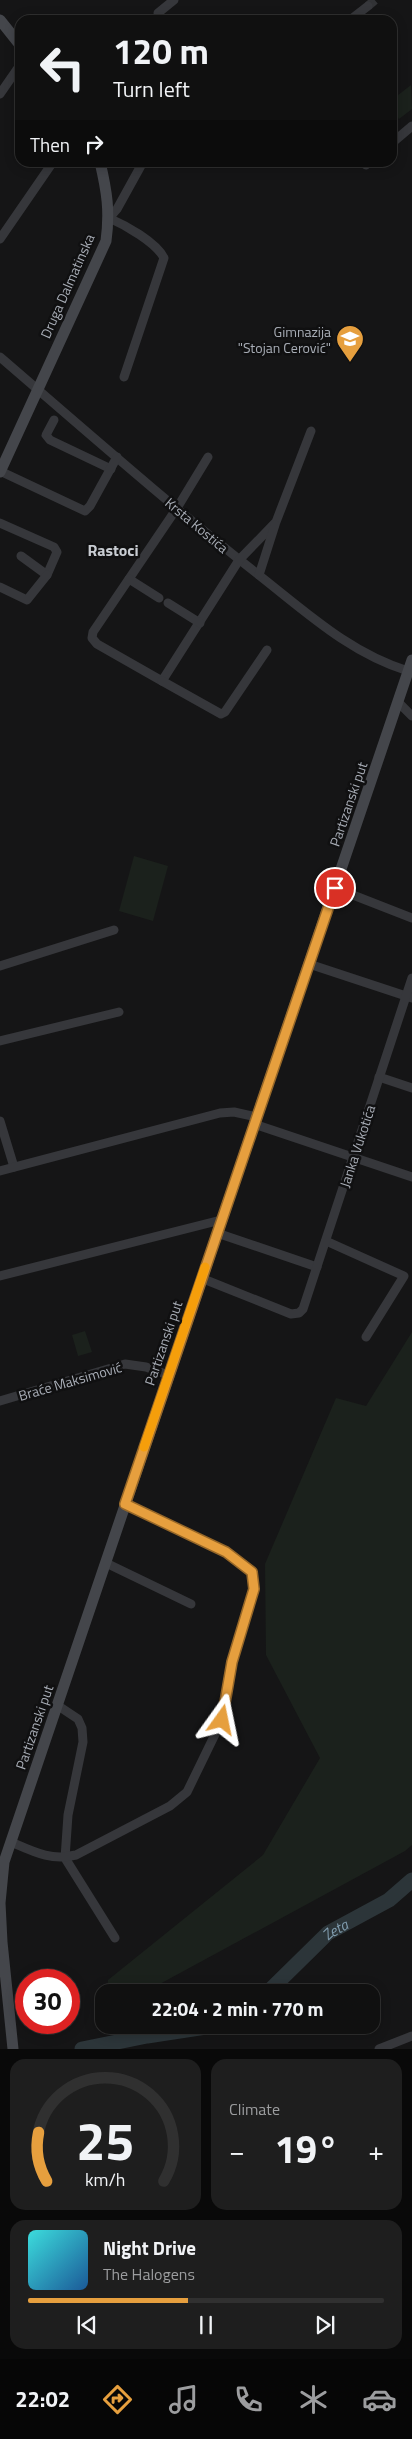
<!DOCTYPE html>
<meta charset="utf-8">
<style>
body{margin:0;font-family:"Titillium Web",sans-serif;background:#1e1e1e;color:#f1f3f6;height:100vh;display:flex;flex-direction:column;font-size:19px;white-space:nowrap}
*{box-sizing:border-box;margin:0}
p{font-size:16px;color:#9c9d9f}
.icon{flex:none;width:28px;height:28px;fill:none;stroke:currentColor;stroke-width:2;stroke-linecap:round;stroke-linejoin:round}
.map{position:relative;height:2049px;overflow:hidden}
.sheet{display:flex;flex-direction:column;gap:10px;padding:10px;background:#090909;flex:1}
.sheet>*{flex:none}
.banner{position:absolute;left:15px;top:15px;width:382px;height:152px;border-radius:15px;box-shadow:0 2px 12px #0003,0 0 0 1px #303030;background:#101010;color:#f1f3f6;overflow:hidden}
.speed{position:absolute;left:15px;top:1969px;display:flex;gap:10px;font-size:25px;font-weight:700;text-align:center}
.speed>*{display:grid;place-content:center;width:65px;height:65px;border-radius:50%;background:#101010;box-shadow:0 2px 12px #0003,0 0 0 1px #303030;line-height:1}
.speed .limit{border:8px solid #d22;background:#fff;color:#111}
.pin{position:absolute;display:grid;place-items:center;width:42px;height:42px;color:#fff;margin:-21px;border:2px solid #fff;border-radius:50%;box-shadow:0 1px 5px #0007}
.me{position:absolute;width:55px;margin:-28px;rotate:12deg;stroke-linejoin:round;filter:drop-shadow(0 0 4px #0008)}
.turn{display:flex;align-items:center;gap:18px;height:105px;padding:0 15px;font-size:22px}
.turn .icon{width:65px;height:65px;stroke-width:2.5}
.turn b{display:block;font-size:35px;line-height:42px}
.then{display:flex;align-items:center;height:48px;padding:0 15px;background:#0003;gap:10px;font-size:19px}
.big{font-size:38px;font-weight:700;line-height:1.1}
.sheet .tile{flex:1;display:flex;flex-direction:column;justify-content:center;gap:8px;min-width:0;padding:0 18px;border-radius:15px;background:#1e1e1e}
.sheet .dial{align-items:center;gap:0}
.dial svg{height:130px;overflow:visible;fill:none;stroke:#303030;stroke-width:7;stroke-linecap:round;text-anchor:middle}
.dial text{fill:#f1f3f6;stroke:none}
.song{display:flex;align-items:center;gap:15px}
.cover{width:60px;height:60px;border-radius:8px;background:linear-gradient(135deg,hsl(180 70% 55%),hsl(210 70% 35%))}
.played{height:5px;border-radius:2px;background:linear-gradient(90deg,#e69f3e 45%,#303030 45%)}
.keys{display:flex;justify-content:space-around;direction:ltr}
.heat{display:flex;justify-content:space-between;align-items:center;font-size:28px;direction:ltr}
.sheet .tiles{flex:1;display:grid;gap:10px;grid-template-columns:1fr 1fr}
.tile:last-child{grid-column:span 2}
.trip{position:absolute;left:95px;top:1984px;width:285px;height:50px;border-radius:15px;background:#101010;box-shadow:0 2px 12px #0003,0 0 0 1px #303030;font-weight:700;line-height:50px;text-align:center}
.tab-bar{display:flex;height:80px;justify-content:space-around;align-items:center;background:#060606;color:#9c9d9f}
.tab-bar .icon{width:35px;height:35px}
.tab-bar .current{color:#e69f3e}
.tab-bar b{font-size:22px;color:#f1f3f6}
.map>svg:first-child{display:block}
.green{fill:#1b211c}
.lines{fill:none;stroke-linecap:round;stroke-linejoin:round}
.river{stroke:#2c3539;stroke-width:15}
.street-tunnel{stroke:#323336;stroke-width:9;stroke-dasharray:9 4.5;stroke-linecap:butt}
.street{stroke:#36373b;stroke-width:9}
.secondary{stroke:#44464b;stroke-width:11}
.route-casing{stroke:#966728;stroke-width:12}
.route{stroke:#e69f3e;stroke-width:9}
.slow{stroke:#f59e0b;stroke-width:9}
.labels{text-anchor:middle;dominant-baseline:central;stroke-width:5;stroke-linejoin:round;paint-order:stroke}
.street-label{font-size:14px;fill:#a8adb6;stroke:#101011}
.poi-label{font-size:14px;fill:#a8adb6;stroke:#101011;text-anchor:end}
.water-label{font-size:15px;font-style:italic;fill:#819daf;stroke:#101011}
.quarter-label{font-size:16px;font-weight:bold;fill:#c8ccd2;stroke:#101011}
</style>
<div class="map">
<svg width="412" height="2049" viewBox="0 0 412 2049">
<rect width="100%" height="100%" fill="#151516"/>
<!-- green -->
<g class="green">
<path d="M411 85 412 109 399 119 393 111V99Z"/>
<path d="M134 856 168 866 153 921 119 911Z"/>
<path d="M85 1331 92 1352 78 1356 72 1335Z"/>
<path d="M412 1332V1845L405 1851 145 1992H107L108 1980 263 1855 320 1758 266 1655 265 1564 336 1398 366 1406Z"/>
</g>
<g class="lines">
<!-- river -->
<g class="river">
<path id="s1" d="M268 1992 328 1933 389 1900 412 1880"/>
<path d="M82 2049 147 2036 219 2025"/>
</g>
<!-- street-tunnel -->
<path class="street-tunnel" d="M368 6 375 0"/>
<!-- street -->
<g class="street">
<path d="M158 13 174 0"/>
<path d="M350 20 368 6"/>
<path d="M0 94 20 65"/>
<path d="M392 143 412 126"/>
<path d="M366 165 368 162"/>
<path d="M0 239 53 162"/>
<path d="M0 357C86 431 171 506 260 576 307 613 350 653 408 671"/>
<path d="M124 377 164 258C156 242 125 225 109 218L117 209 143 162"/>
<path d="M54 420 46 435 50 440 111 469"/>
<path d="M208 457 177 508 93 632 92 638 97 644 162 681 239 560 276 522 311 431"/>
<path d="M0 471 85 511 90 506 117 457"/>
<path d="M0 523 54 547 57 552 47 575 21 556"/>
<path d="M259 575 275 525"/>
<path d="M129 579 159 598"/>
<path d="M0 587 27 600 47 575"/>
<path d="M168 603 200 623"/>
<path d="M162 681 221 714 225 712 267 650"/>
<path d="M398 702 412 716"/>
<path d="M335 888 412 918"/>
<path d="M309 964 412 998"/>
<path d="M0 966 114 930"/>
<path d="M0 1041 119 1012"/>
<path d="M379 1077 412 1088"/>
<path d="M0 1121 14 1167"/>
<path d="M254 1124 412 1177"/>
<path d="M0 1171 220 1113 234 1112 257 1117"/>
<path d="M217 1233 317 1267"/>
<path d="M326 1241 404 1276 366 1337"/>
<path d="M0 1276 221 1220"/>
<path d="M201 1278 291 1314 299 1313 303 1309 412 978"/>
<path d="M0 1401 125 1364 146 1367 168 1375"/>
<path d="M106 1563 191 1604"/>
<path d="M57 1705 78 1719 82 1728 83 1742 68 1815 65 1858 115 1938"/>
<path d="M11 1842C34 1852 51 1861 76 1855L170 1806 187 1792 222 1720 232 1662 254 1589 252 1572 226 1552 125 1504"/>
<path d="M379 2049 412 2036"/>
</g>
<!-- secondary -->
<g class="secondary">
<path d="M0 20 20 45"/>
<path d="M0 472 106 241C110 211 107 192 100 162"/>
<path d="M13 2049 2 1942 0 1903 4 1862 412 660"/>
</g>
</g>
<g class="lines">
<defs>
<path id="route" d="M222 1720 232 1662 254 1589 252 1572 226 1552 125 1504 335 888"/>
</defs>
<!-- route casing -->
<use href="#route" class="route-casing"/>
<!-- route -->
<use href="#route" class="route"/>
<!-- slow -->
<path class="slow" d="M144 1447 205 1267"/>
</g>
<!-- icons -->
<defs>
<symbol id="school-pin" viewBox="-11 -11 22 30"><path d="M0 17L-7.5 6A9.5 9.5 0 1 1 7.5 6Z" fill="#e69f3e" stroke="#101011"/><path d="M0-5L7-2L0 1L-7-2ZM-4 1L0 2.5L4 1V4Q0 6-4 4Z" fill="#fff"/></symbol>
</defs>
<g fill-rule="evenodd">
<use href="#school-pin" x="334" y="323" width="32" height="43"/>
</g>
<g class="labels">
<!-- street labels -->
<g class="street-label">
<text transform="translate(67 286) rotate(-66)">Druga Dalmatinska</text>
<text transform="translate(197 525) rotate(40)">Krsta Kostića</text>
<text transform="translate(348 804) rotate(-71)">Partizanski put</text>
<text transform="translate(357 1146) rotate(-72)">Janka Vukotića</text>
<text transform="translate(163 1343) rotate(-71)">Partizanski put</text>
<text transform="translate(70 1381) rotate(-16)">Braće Maksimović</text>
<text transform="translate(34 1727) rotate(-71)">Partizanski put</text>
</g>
<!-- poi labels -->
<g class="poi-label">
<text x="331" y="331">Gimnazija<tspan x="331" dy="16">"Stojan Cerović"</tspan></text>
</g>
<!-- water labels -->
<g class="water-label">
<text stroke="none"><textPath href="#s1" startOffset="92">Zeta</textPath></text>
</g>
<!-- quarter labels -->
<g class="quarter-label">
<text x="113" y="550">Rastoci</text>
</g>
</g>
</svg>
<div class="speed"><div class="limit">30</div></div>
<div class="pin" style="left:335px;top:888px;background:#d93025"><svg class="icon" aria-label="arrive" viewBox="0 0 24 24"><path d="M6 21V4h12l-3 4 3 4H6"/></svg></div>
<svg class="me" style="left:222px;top:1720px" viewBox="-20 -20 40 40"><path d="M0-17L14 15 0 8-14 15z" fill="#e69f3e" stroke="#fff" stroke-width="4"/></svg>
<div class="trip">22:04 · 2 min · 770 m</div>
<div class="banner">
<div class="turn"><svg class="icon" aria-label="left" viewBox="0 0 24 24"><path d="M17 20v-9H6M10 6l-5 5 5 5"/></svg><div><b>120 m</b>Turn left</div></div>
<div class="then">Then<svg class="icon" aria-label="right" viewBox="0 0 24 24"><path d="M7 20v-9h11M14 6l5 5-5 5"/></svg></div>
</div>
</div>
<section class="sheet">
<div class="tiles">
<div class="tile dial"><svg viewBox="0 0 100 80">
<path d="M14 69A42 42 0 1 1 86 69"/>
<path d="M14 69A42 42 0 0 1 9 39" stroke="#e69f3e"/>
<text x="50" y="56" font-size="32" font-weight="700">25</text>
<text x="50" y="72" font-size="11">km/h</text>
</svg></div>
<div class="tile"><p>Climate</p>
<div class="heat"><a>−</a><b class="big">19°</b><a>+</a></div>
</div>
<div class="tile">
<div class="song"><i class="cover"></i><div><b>Night Drive</b><p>The Halogens</p></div></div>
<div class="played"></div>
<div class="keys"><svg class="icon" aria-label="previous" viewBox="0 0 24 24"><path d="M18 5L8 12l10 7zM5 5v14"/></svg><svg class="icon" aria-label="pause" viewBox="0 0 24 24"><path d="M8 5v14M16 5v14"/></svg><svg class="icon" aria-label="next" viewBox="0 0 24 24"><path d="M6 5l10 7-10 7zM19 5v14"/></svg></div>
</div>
</div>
</section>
<nav class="tab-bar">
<b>22:02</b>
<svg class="icon current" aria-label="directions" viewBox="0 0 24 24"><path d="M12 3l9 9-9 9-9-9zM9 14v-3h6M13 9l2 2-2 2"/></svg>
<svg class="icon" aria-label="music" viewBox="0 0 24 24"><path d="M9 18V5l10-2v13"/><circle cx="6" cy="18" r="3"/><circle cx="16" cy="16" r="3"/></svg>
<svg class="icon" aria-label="phone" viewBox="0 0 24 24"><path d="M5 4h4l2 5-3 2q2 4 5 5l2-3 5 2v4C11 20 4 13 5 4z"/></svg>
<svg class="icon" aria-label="climate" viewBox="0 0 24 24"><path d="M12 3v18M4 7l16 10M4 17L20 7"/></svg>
<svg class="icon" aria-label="car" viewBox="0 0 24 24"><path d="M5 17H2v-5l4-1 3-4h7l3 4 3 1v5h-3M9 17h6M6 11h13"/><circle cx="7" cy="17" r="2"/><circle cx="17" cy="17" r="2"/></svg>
</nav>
